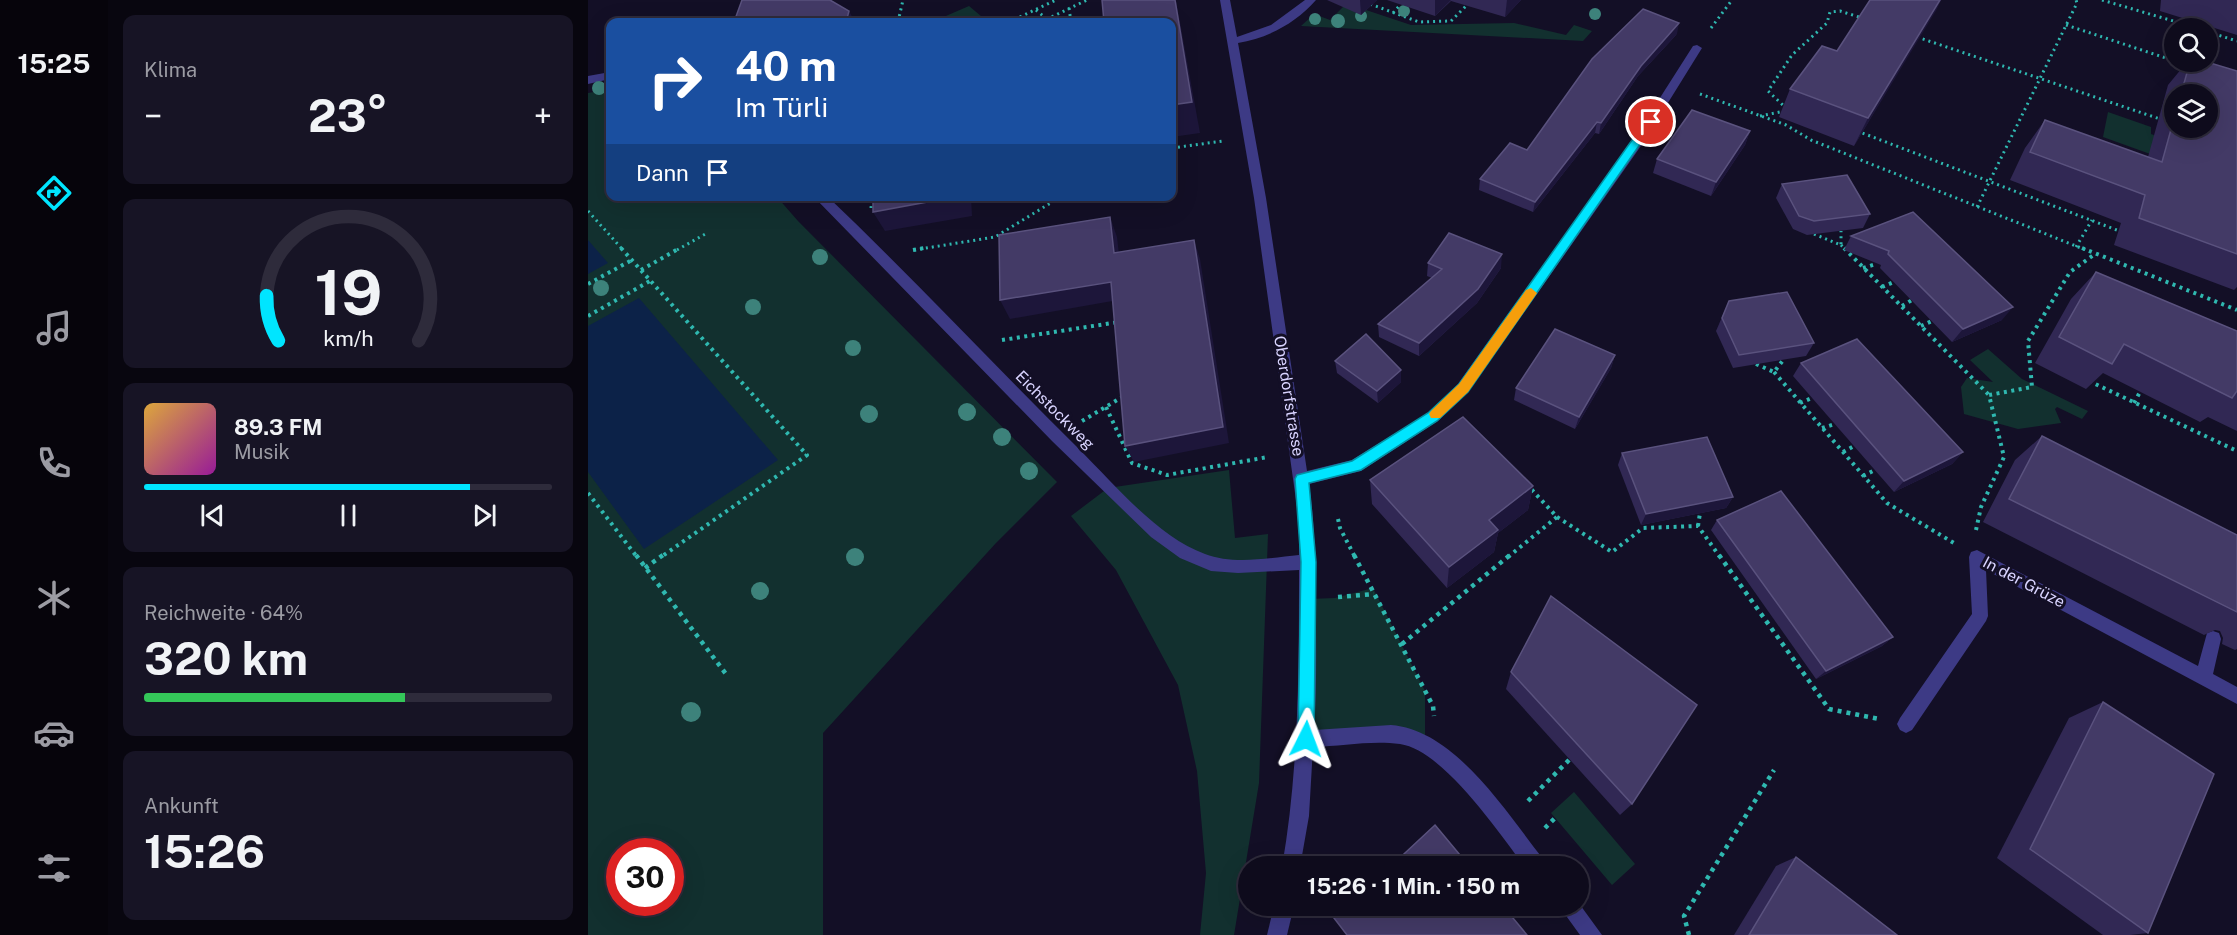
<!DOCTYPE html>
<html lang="de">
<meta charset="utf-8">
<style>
body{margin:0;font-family:"Public Sans",sans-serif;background:#171425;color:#f1f3f6;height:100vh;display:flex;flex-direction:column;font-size:22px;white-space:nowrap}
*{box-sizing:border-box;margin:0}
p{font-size:20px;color:#9b9ba3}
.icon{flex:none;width:33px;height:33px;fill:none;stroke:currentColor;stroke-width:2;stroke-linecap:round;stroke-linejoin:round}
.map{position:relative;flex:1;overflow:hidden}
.drawer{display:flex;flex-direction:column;gap:15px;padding:15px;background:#08060f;width:480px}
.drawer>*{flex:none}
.top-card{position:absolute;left:18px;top:18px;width:570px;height:183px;border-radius:12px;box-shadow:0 6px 24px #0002,0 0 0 2px #2e2b3b;background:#1a4fa0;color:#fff;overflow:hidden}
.tools{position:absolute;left:1576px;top:18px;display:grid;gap:12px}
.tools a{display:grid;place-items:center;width:54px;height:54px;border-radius:50%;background:#0e0b1c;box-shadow:0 6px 24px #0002,0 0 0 2px #2e2b3b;font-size:30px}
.speed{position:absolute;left:18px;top:838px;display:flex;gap:12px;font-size:30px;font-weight:700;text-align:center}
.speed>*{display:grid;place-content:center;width:78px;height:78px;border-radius:50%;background:#0e0b1c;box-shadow:0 6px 24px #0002,0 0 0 2px #2e2b3b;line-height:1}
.speed .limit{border:9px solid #d22;background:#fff;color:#111}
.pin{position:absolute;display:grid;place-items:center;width:51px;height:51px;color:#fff;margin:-26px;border:3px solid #fff;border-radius:50%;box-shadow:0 2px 6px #0007}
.me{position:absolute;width:66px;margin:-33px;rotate:3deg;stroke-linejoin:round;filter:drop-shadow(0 0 4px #0008)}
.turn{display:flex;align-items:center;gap:21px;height:126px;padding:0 30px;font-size:27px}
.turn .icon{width:78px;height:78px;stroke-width:2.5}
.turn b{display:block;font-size:42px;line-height:51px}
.then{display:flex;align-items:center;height:57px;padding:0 30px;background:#0003;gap:12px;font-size:22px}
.big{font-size:45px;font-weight:700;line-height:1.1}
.drawer .card{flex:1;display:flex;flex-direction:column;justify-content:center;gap:9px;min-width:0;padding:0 21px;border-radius:12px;background:#171425}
.drawer .dial{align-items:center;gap:0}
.dial svg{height:156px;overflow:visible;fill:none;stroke:#2e2b3b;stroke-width:7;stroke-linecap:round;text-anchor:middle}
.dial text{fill:#f1f3f6;stroke:none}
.song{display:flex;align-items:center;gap:18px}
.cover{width:72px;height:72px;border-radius:9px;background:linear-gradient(135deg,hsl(40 70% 55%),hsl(300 70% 35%))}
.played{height:6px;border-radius:3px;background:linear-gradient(90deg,#00e5ff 80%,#2e2b3b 80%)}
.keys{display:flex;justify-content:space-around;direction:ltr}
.heat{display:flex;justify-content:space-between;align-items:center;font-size:33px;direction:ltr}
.charge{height:9px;border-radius:4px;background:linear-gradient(90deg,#34c759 64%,#2e2b3b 0)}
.trip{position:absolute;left:650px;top:856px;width:351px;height:60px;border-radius:30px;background:#0e0b1c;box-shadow:0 6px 24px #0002,0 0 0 2px #2e2b3b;font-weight:700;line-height:60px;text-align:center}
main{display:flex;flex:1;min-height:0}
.menu{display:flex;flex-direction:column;width:108px;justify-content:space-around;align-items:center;background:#06040b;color:#9b9ba3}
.menu .icon{width:42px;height:42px}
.menu .selected{color:#00e5ff}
.menu b{font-size:27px;color:#f1f3f6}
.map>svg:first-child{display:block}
.green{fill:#12302f;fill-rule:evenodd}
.water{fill:#0c2248}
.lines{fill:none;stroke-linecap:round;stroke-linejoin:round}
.path-far2{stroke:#2fb8b0;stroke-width:3;stroke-dasharray:2 4;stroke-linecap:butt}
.path-far1{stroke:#2fb8b0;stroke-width:4;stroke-dasharray:3 4.5;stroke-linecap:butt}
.path{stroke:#2fb8b0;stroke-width:4.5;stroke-dasharray:4 5;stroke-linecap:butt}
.minor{fill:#3d3a85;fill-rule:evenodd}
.tree{fill:#3d827b}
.wall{fill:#312854;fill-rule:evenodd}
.shaded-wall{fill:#1d163a}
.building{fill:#433a66;stroke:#5a527e;stroke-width:1.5}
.route{fill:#00e5ff;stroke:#0095a6;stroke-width:1.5}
.slow{fill:#f59e0b}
.labels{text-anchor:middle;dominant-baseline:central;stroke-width:6;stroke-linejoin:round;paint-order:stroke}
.street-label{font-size:16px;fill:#d9d4ff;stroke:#130f26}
</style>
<main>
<nav class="menu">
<b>15:25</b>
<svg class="icon selected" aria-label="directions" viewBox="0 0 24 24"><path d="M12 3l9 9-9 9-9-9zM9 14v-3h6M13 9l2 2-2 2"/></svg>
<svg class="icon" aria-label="music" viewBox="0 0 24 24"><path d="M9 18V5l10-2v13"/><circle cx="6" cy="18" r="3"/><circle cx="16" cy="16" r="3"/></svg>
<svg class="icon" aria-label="phone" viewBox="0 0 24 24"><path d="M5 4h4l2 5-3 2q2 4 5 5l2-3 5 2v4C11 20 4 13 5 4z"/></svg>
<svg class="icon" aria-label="climate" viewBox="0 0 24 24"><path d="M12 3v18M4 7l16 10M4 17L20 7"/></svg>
<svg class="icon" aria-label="car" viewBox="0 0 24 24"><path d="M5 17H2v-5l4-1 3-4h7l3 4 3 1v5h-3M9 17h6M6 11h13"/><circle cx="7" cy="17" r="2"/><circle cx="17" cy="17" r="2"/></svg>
<svg class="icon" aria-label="filters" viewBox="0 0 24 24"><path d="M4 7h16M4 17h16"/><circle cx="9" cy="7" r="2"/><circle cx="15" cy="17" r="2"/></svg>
</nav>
<section class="drawer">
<div class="card"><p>Klima</p>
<div class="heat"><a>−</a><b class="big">23°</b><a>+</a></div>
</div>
<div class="card dial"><svg viewBox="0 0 100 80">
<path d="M14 69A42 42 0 1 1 86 69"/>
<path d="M14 69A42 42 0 0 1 8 46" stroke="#00e5ff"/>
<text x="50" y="56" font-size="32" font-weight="700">19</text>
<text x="50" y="72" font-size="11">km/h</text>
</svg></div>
<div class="card">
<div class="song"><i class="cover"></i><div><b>89.3 FM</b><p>Musik</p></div></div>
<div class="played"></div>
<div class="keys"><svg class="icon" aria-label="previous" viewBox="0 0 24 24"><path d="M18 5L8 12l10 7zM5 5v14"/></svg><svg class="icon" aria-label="pause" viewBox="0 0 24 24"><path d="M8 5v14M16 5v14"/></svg><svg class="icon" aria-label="next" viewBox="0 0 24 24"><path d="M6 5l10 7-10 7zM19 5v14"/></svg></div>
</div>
<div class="card"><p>Reichweite · 64%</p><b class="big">320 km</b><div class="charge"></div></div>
<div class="card"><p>Ankunft</p><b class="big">15:26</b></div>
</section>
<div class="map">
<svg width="1649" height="935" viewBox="0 0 1649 935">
<rect width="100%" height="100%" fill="#130f26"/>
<!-- green -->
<g class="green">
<path d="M761 1 766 11 773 15 778 10 823 25 926 23 978 35 986 25 1004 31 995 41 713 26 726 14 742 20Z"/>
<path d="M381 6 400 22H344Z"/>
<path d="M22 89V196L189 197 210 221 469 482 408 543 235 733V935H0V93ZM32 852H82V903H32Z"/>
<path d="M1520 112 1563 127V134L1617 153 1615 173 1515 137Z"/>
<path d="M1400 349 1434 379 1500 411 1494 419 1469 407 1467 409 1473 423 1430 429 1376 414 1373 387 1379 378 1405 382 1382 360Z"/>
<path d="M641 470 647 538 680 534 671 783 646 935H612L618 873 609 771 590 685 528 570 483 516 520 488Z"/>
<path d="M785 588 837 691V742L718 739 721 599 747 598Z"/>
<path d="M986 792 1047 864 1024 885 963 813Z"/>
</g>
<!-- water -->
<g class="water">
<path d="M0 240 20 263 0 274Z"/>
<path d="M51 298 190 460 56 549 0 472V326Z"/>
</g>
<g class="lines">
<!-- path-far2 -->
<g class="path-far2">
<path d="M771 0 831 22 863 21 878 6"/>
<path d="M1514 0 1609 28"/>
<path d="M481 8 483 22"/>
<path d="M448 10 459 19"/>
<path d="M805 13 813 4"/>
<path d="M310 22 315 0"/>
<path d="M421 22 468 0"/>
<path d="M453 22 499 0"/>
<path d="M1478 25 1587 61"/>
<path d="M1123 28 1144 0"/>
<path d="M1620 32 1649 41"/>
<path d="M1329 37 1575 120"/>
<path d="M1112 94 1198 125 1223 140 1498 250"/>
<path d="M1199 109 1180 91 1204 55 1239 23 1242 12 1252 11 1274 18"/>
<path d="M1172 116 1197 111"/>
<path d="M1269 131 1534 232"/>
<path d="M584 148 635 141"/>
<path d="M1389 207 1489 3 1488 0"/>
<path d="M283 208 284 196"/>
<path d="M0 211 35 250"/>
<path d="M1226 234 1253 245V231"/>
<path d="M1253 245 1258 250"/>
<path d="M1488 247 1504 220"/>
<path d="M89 250 119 233"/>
<path d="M326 250 407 237 474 196"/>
</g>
<!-- path-far1 -->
<g class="path-far1">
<path d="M33 248 219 455 73 557"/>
<path d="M1256 248 1401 395"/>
<path d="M1494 248 1649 310"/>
<path d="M325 250 336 248"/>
<path d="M1275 268 1288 264"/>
<path d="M53 270 92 248"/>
<path d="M0 284 44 260"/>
<path d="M1294 287 1306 282"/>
<path d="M1314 306 1324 300"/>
<path d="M0 316 62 281"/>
<path d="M1333 326 1344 321"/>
<path d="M414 340 531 322"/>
<path d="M1168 364 1186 372 1196 359"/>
<path d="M1186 372 1299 503 1366 543"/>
<path d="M1501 381 1649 451"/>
<path d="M1212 403 1224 398"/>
<path d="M1546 403 1552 392"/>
<path d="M518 407 544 463 579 475 680 457"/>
<path d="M494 421 536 396"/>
<path d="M1234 428 1247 424"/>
<path d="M1255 452 1266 446"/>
<path d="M1275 476 1287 470"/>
<path d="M0 493 49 557"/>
<path d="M969 517 1024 552 1055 528 1110 526 1132 557"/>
<path d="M750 519 752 528 767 557"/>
<path d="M1110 526 1112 513"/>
<path d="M1388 530 1393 507 1416 457 1401 395 1444 387 1440 341 1482 272 1507 254"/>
<path d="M920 557 969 517 943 489"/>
</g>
<!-- path -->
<g class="path">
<path d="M48 555 138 674"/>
<path d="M766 555 845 706 846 716"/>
<path d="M1131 555 1241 709 1291 719"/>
<path d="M57 568 75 555"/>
<path d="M750 597 786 594"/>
<path d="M814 644 922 555"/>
<path d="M940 801 982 759"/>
<path d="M957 828 967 818"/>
<path d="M1101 935 1096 916 1186 770"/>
</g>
<!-- minor -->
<g class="minor">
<path d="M632 0H642L649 37 683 25 717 0H728C708 23 680 38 650 43L678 198 719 471 764 460 840 413 870 384 1047 137 1105 46 1109 45 1114 48 1055 143 880 392 850 421 773 471 721 484C727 524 727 563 728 604 728 646 729 688 726 730L803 725C868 730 919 814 956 860L958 867H937C911 833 855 750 812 744 784 740 754 746 725 747L721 816 712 867H694C711 769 711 669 711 570L650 573 623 571 592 558 563 537 464 441 225 196H239C326 279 407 366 492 450 527 485 570 537 617 554 645 565 682 558 711 555V522L666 198Z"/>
<path d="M22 72V79L0 84V76Z"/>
<path d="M1389 550 1610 666 1619 633 1625 631 1631 633 1633 639 1625 674 1649 687V704L1398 570 1400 616 1398 621 1324 730 1318 733 1312 730 1309 724 1312 718 1384 614 1381 557 1383 552Z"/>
<path d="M990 902 1014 935H992L971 906H990Z"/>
<path d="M686 906H706L699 935H679Z"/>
</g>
</g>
<!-- trees -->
<g class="tree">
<circle cx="816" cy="11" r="6"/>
<circle cx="1007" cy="14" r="6"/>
<circle cx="773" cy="16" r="6"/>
<circle cx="727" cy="19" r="6"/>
<circle cx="750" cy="21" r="7"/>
<circle cx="11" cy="88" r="7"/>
<circle cx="232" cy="257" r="8"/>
<circle cx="13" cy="288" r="8"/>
<circle cx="165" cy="307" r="8"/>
<circle cx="265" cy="348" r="8"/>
<circle cx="379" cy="412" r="9"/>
<circle cx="281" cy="414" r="9"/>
<circle cx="414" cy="437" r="9"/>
<circle cx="441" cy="471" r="9"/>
<circle cx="267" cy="557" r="9"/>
<circle cx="172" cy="591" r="9"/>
<circle cx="103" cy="712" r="10"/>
</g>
<!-- wall -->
<g class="wall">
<path d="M739 0H789L773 15Z"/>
<path d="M799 0H933L917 17 863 1 847 16Z"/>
<path d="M1282 0H1353L1266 146 1191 117 1202 89 1249 51Z"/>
<path d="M1573 0H1649V35L1572 11Z"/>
<path d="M1089 34 1050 76 1011 134 1007 133 945 212 891 190 892 179 939 150Z"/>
<path d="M1599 62H1619L1649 71V287L1646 290 1526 245 1533 223 1422 180 1437 148 1457 120 1560 157 1580 85ZM1587 94H1620L1587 128Z"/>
<path d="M1162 131 1157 145 1123 196 1065 173 1069 159Z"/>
<path d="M1194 184 1282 214 1275 228 1219 235 1205 229 1188 198Z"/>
<path d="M1325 212 1414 320 1364 342 1292 268 1293 265 1256 250 1263 236Z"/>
<path d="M840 263 913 268 889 303 831 356 791 337 790 324 844 278 839 276Z"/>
<path d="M1508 272 1649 331V431L1620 417 1612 422 1515 373 1498 389 1447 363 1483 299Z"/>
<path d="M1141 301 1226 343 1218 356 1145 368 1128 331Z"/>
<path d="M1027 355 1023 368 987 429 926 400 928 388Z"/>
<path d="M747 361 813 382 790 403 749 373Z"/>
<path d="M1213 363 1375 452 1364 464 1306 492 1205 376Z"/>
<path d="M1454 436 1649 535V649L1647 650 1634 644 1635 638 1632 631 1627 630 1616 635 1395 522 1427 460Z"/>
<path d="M1034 453 1145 497 1138 508 1053 525 1030 465Z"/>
<path d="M782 480 945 486 940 510 910 533 906 552 859 588 784 504Z"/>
<path d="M1129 520 1305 637 1294 646 1228 679 1123 530Z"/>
<path d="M923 672 1044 804 1032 815 918 689Z"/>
<path d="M1515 702 1560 933 1542 935H1515L1409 858 1481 718Z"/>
<path d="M1208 857 1309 935H1146L1188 866Z"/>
</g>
<!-- shaded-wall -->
<g class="shaded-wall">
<path d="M587 0H588L612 133 584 137Z"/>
<path d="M772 0H789L773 15Z"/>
<path d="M847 0H863L847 16Z"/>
<path d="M919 0H933L917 17Z"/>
<path d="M1352 0H1353L1349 9 1266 146 1280 118Z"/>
<path d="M261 11 267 22H258Z"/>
<path d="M1091 23 1089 34 1050 76 1011 134 1013 123 1053 66Z"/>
<path d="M1009 122 1007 133 945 212 947 202Z"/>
<path d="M1162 131 1157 145 1123 196 1128 182Z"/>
<path d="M372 196H383L384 216 297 231 285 212Z"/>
<path d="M522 217 529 237 533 272 526 253Z"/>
<path d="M606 240 612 259 641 443 546 462 537 446Z"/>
<path d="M914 254 913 268 889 303 831 356V343Z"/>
<path d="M523 282 530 300 422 319 412 300Z"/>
<path d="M1425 307 1414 320 1364 342 1375 329Z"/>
<path d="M1027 355 1023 368 987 429 991 417Z"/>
<path d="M813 370V382L790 403 789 391Z"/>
<path d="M1375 452 1364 464 1306 492 1316 481Z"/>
<path d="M945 486 940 510 910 533 906 552 859 588 861 567 901 520Z"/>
<path d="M1145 497 1138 508 1053 525 1058 514Z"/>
<path d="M1305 637 1294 646 1228 679 1238 671Z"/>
</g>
<!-- building -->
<g class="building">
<path d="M154 0H242L261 11 258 22H146Z"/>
<path d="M514 0H587L604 102 584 105V22H516Z"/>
<path d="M1282 0H1352L1280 118 1202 89 1234 46 1249 51Z"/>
<path d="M1055 9 1091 23 1053 66 1013 123 1009 122 947 202 892 179 922 143 939 150 1004 59Z"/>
<path d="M1602 62H1619L1649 71V254L1551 218 1557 195 1442 152 1457 120 1574 162 1587 115V128H1620V94H1593Z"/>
<path d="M1104 110 1162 131 1128 182 1069 159Z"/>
<path d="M1259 175 1282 214 1226 221 1211 216 1194 184Z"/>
<path d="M285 196H372L285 212Z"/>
<path d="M1325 212 1425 307 1375 329 1300 254 1301 251 1263 236Z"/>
<path d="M522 217 526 253 606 240 635 427 537 446 523 282 412 300 411 235Z"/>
<path d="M861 233 914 254 890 289 831 343 790 324 854 269 840 263Z"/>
<path d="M1508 272 1649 331V391L1644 398 1536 344 1524 364 1471 337Z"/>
<path d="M1199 292 1226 343 1151 355 1134 318 1141 301Z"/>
<path d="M967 329 1027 355 991 417 928 388Z"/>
<path d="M778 334 813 370 789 391 747 361Z"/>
<path d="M1269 339 1375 452 1316 481 1213 363Z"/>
<path d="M875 417 945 486 901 520 910 530 861 567 782 480Z"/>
<path d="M1454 436 1649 535V612L1421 499Z"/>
<path d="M1119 437 1145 497 1058 514 1034 453Z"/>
<path d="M1193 491 1305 637 1238 671 1129 520Z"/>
<path d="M963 596 1109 705 1044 804 923 672Z"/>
<path d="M1515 702 1626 774 1560 933 1442 849Z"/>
<path d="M847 825 882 867H802Z"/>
<path d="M1208 857 1309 935H1161Z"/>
<path d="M759 906H915L939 935H759L746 918Z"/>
</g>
<!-- route -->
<path class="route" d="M1063 118 1068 122 1066 124 880 392 849 421 773 470 721 483 728 562 726 739 723 744 718 747 712 744 710 739 713 562 707 479 709 475 764 461 840 413 871 384 1059 119Z"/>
<!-- slow -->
<path class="slow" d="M943 288 949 293 947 296 880 392 852 418H843L841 414 843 411 871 384 938 290Z"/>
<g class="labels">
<!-- street labels -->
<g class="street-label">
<text transform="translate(701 396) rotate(81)">Oberdorfstrasse</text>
<text transform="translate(467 410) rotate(45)">Eichstockweg</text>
<text transform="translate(1436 582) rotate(28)">In der Grüze</text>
</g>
</g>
</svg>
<div class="tools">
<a><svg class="icon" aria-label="search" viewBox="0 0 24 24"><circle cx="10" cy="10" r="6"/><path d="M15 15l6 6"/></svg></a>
<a><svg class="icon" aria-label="layers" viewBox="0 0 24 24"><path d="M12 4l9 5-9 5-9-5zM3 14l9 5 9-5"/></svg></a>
</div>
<div class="speed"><div class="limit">30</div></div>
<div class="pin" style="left:1063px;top:122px;background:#d93025"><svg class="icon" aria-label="arrive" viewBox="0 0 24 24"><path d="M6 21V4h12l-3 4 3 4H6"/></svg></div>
<svg class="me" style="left:718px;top:739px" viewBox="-20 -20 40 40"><path d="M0-17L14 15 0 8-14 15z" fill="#00e5ff" stroke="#fff" stroke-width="4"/></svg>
<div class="trip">15:26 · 1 Min. · 150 m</div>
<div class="top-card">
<div class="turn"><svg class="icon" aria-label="right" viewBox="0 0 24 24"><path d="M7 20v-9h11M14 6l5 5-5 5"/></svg><div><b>40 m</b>Im Türli</div></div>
<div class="then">Dann<svg class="icon" aria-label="arrive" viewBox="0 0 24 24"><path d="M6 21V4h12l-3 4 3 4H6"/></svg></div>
</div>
</div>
</main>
